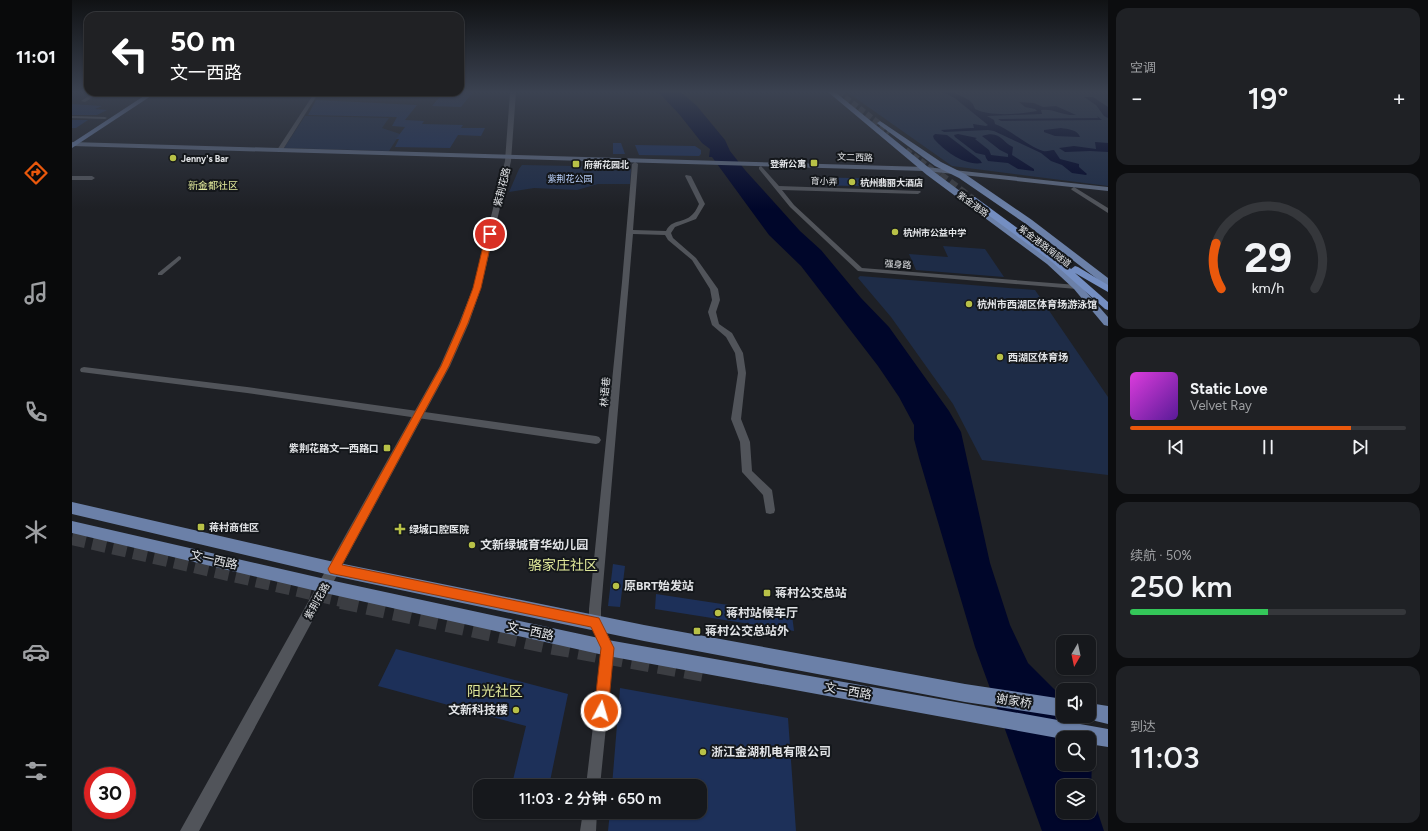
<!DOCTYPE html>
<html lang="zh">
<meta charset="utf-8">
<style>
body{margin:0;font-family:Figtree,"Noto Sans SC",sans-serif;background:#1f2125;color:#f1f3f6;height:100vh;display:flex;flex-direction:column;font-size:15px;white-space:nowrap}
*{box-sizing:border-box;margin:0}
p{font-size:13px;color:#9ea0a3}
.icon{flex:none;width:22px;height:22px;fill:none;stroke:currentColor;stroke-width:2;stroke-linecap:round;stroke-linejoin:round}
.map{position:relative;flex:1;overflow:hidden}
.side{display:flex;flex-direction:column;gap:8px;padding:8px;background:#0c0d0f;width:320px}
.side>*{flex:none}
.guide{position:absolute;left:12px;top:12px;width:380px;height:84px;border-radius:12px;box-shadow:0 1px 3px #0004,0 0 0 1px #35373b;background:#202124;color:#fff;overflow:hidden}
.needle{width:26px;rotate:189deg}
.fabs{position:absolute;left:984px;top:635px;display:grid;gap:8px}
.fabs a{display:grid;place-items:center;width:40px;height:40px;border-radius:8px;background:#16181c;box-shadow:0 1px 3px #0004,0 0 0 1px #35373b;font-size:20px}
.speed{position:absolute;left:12px;top:767px;display:flex;gap:8px;font-size:20px;font-weight:700;text-align:center}
.speed>*{display:grid;place-content:center;width:52px;height:52px;border-radius:50%;background:#16181c;box-shadow:0 1px 3px #0004,0 0 0 1px #35373b;line-height:1}
.speed .limit{border:6px solid #d22;background:#fff;color:#111}
.pin{position:absolute;display:grid;place-items:center;width:34px;height:34px;color:#fff;margin:-17px;border:2px solid #fff;border-radius:50%;box-shadow:0 1px 4px #0007}
.me{position:absolute;width:44px;margin:-22px;rotate:6deg;stroke-linejoin:round;filter:drop-shadow(0 0 3px #0008)}
.turn{display:flex;align-items:center;gap:14px;height:84px;padding:0 20px;font-size:18px}
.turn .icon{width:52px;height:52px;stroke-width:2.5}
.turn b{display:block;font-size:28px;line-height:34px}
.big{font-size:30px;font-weight:600;line-height:1.1}
.side .card{flex:1;display:flex;flex-direction:column;justify-content:center;gap:6px;min-width:0;padding:0 14px;border-radius:12px;background:#1f2125}
.side .dial{align-items:center;gap:0}
.dial svg{height:104px;overflow:visible;fill:none;stroke:#35373b;stroke-width:7;stroke-linecap:round;text-anchor:middle}
.dial text{fill:#f1f3f6;stroke:none}
.song{display:flex;align-items:center;gap:12px}
.cover{width:48px;height:48px;border-radius:6px;background:linear-gradient(135deg,hsl(300 70% 55%),hsl(270 70% 35%))}
.played{height:4px;border-radius:2px;background:linear-gradient(90deg,#ea580c 80%,#35373b 80%)}
.keys{display:flex;justify-content:space-around;direction:ltr}
.heat{display:flex;justify-content:space-between;align-items:center;font-size:22px;direction:ltr}
.charge{height:6px;border-radius:3px;background:linear-gradient(90deg,#34c759 50%,#35373b 0)}
.trip{position:absolute;left:401px;top:779px;width:234px;height:40px;border-radius:12px;background:#16181c;box-shadow:0 1px 3px #0004,0 0 0 1px #35373b;font-weight:600;line-height:40px;text-align:center}
main{display:flex;flex:1;min-height:0}
.menu{display:flex;flex-direction:column;width:72px;justify-content:space-around;align-items:center;background:#090a0b;color:#9ea0a3}
.menu .icon{width:28px;height:28px}
.menu .selected{color:#ea580c}
.menu b{font-size:18px;color:#f1f3f6}
.map>svg:first-child{display:block}
.green{fill:#1e2c47}
.water{fill:#00062a;fill-rule:evenodd}
.building{fill:#1d3059}
.lines{fill:none;stroke-linecap:round;stroke-linejoin:round}
.trunk-tunnel-far3{stroke:#3b3d42;stroke-width:6;stroke-dasharray:6 3;stroke-linecap:butt}
.trunk-tunnel-far2{stroke:#3b3d42;stroke-width:8;stroke-dasharray:8 4;stroke-linecap:butt}
.trunk-tunnel-far1{stroke:#3b3d42;stroke-width:14;stroke-dasharray:14 7;stroke-linecap:butt}
.trunk-tunnel{stroke:#3b3d42;stroke-width:18;stroke-dasharray:18 9;stroke-linecap:butt}
.minor{fill:#51545a;fill-rule:evenodd}
.tertiary{fill:#51545a;fill-rule:evenodd}
.secondary{fill:#5e6a81;fill-rule:evenodd}
.primary{fill:#6b80a8;fill-rule:evenodd}
.trunk{fill:#748ec2;fill-rule:evenodd}
.route{fill:#ea580c;stroke:#983908}
.poi-dot{fill:#b8c147;stroke:#14171b;stroke-width:1.5}
.labels{text-anchor:middle;dominant-baseline:central;stroke-width:4;stroke-linejoin:round;paint-order:stroke}
.far-street-label{font-size:9px;fill:#e2e4e7;stroke:#14171b}
.far-poi-label{font-size:9px;font-weight:bold;fill:#e2e4e7;stroke:#14171b;text-anchor:start}
.far-park-label{font-size:9px;fill:#bad1fb;stroke:#14171b}
.far-quarter-label{font-size:10px;fill:#e0e89a;stroke:#14171b}
.street-label{font-size:10px;fill:#e2e4e7;stroke:#14171b}
.poi-label{font-size:10px;font-weight:bold;fill:#e2e4e7;stroke:#14171b;text-anchor:start}
.near-poi-label{font-size:12px;font-weight:bold;fill:#e2e4e7;stroke:#14171b;text-anchor:start}
.near-street-label{font-size:12px;fill:#e2e4e7;stroke:#14171b}
.near-quarter-label{font-size:14px;fill:#e0e89a;stroke:#14171b}
</style>
<main>
<nav class="menu">
<b>11:01</b>
<svg class="icon selected" aria-label="directions" viewBox="0 0 24 24"><path d="M12 3l9 9-9 9-9-9zM9 14v-3h6M13 9l2 2-2 2"/></svg>
<svg class="icon" aria-label="music" viewBox="0 0 24 24"><path d="M9 18V5l10-2v13"/><circle cx="6" cy="18" r="3"/><circle cx="16" cy="16" r="3"/></svg>
<svg class="icon" aria-label="phone" viewBox="0 0 24 24"><path d="M5 4h4l2 5-3 2q2 4 5 5l2-3 5 2v4C11 20 4 13 5 4z"/></svg>
<svg class="icon" aria-label="climate" viewBox="0 0 24 24"><path d="M12 3v18M4 7l16 10M4 17L20 7"/></svg>
<svg class="icon" aria-label="car" viewBox="0 0 24 24"><path d="M5 17H2v-5l4-1 3-4h7l3 4 3 1v5h-3M9 17h6M6 11h13"/><circle cx="7" cy="17" r="2"/><circle cx="17" cy="17" r="2"/></svg>
<svg class="icon" aria-label="filters" viewBox="0 0 24 24"><path d="M4 7h16M4 17h16"/><circle cx="9" cy="7" r="2"/><circle cx="15" cy="17" r="2"/></svg>
</nav>
<div class="map">
<svg width="1036" height="831" viewBox="0 0 1036 831">
<rect width="100%" height="100%" fill="#1e2025"/>
<!-- green -->
<g class="green">
<path d="M775 92H1036V186L880 166Z"/>
<path d="M233 116 317 118 310 128 328 134 317 151 212 148Z"/>
<path d="M450 165 557 167 559 169 558 184H526L505 190 462 188 437 192 447 169Z"/>
<path d="M871 246 913 249 932 277 844 270 837 254 876 257Z"/>
<path d="M788 276 963 290 1036 397V475L910 460 881 404 819 317 786 278Z"/>
</g>
<!-- water -->
<g class="water">
<path d="M586 92H609L625 106 634 117 653 140 658 151 673 170 728 231 749 250 789 298 817 327 877 411 889 432 918 563 938 625 956 663 983 690 991 704V716H997L1009 738H991V764H1017V754L1020 759 1019 792 1032 831H970L903 647 847 458 842 439V425L827 397 806 366 729 266 697 235 640 157H637L638 149 630 143 607 114ZM991 786H1017V812H991Z"/>
<path d="M871 92H881L897 100 901 104 903 109C919 117 948 114 965 111L963 109 953 107 947 102 962 103 971 107 984 106 1004 115C991 116 981 108 969 110L970 114 915 116 922 120 923 124C939 130 955 146 971 151 976 152 977 150 982 150L988 159 1007 164V167L1015 174 1014 175 1000 173 990 165 979 161 969 153 922 131 916 130 872 132 869 130 899 128H902L901 124 914 126 916 125 884 99Z"/>
<path d="M1012 97H1021L1036 107V118L1032 116 1024 105Z"/>
<path d="M1025 116 1030 120 929 121 926 119 1026 118Z"/>
<path d="M989 128C996 129 1006 130 1008 137L983 136 972 132V130Z"/>
<path d="M863 134 875 135 879 138 908 160 910 163C892 166 873 151 862 139L861 136Z"/>
<path d="M886 134 905 138 903 139 917 150 919 155 936 157V154L928 150 910 136C929 130 929 142 941 147L940 155 962 169V171L946 169 936 163 916 161 914 158 913 155 904 153 883 137 882 135Z"/>
<path d="M1023 142 1036 143V152L1018 151 993 152 987 148 1002 146 1024 149Z"/>
</g>
<!-- building -->
<g class="building">
<path d="M372 92H401L389 107 360 106Z"/>
<path d="M244 100 345 105 333 120 352 121 350 124 391 125 389 128H413L409 136 386 135 378 148 323 147 327 139H324L333 127 320 126 325 117 236 115Z"/>
<path d="M0 104 30 106 23 109 35 110 25 115H0Z"/>
<path d="M0 120H16L4 128H0Z"/>
<path d="M541 143H549L553 154H541Z"/>
<path d="M563 145 623 146 629 150V154L627 156 567 155Z"/>
<path d="M739 177 818 179 823 187 742 185Z"/>
<path d="M541 564 553 566 548 607 536 606Z"/>
<path d="M584 594 683 609V615L700 617V612L720 615 722 631 583 609Z"/>
<path d="M324 649 496 694 477 786H448L440 784 454 726 306 686Z"/>
<path d="M548 688 716 718 724 831H536L538 812H628V786H540Z"/>
</g>
<g class="lines">
<!-- trunk-tunnel-far3 -->
<g class="trunk-tunnel-far3">
<path d="M766 92 818 132"/>
<path d="M834 150 869 176"/>
</g>
<!-- trunk-tunnel-far2 -->
<path class="trunk-tunnel-far2" d="M868 175 900 199"/>
<!-- trunk-tunnel-far1 -->
<path class="trunk-tunnel-far1" d="M0 538 274 601"/>
<!-- trunk-tunnel -->
<path class="trunk-tunnel" d="M269 600 477 645 638 674"/>
<!-- minor -->
<g class="minor">
<path d="M23 92H29L13 102 9 101Z"/>
<path d="M243 92H247L210 151H206L205 150Z"/>
<path d="M0 116 33 117 35 118 33 119 0 118Z"/>
<path d="M563 162 566 164 561 230 594 231C602 215 617 228 627 204L613 176 614 175 619 176 633 204 624 219 603 227 599 233 601 238 624 258 646 289 648 300 644 312 647 324 660 333 671 353 674 373 669 419 678 442 680 471 700 490 703 510 702 513 698 514 694 513 691 495 670 472 668 442 659 419 666 373 663 353 654 337 640 325 636 312 640 300 638 289 620 260 596 240 593 235 561 234 529 609V621L542 648 528 786H514L530 649 517 622V609L550 282 560 164Z"/>
<path d="M689 166 707 186 848 191 849 192 846 194 710 190 722 205 790 268 1005 285 1009 287 1005 289 786 271 718 207 687 169V167Z"/>
<path d="M0 176H20L23 178 20 180H0Z"/>
<path d="M107 256 109 257V259L90 275H86V273Z"/>
<path d="M12 367 175 387 524 436 527 437 529 440 527 443 524 444 175 393 9 372 8 370 9 368Z"/>
<path d="M511 812H525L524 831H508Z"/>
</g>
<!-- tertiary -->
<g class="tertiary">
<path d="M438 92H444L439 161 409 288 397 323 378 366 127 831H108L368 366 387 323 401 288 433 161Z"/>
<path d="M1002 187 1036 208V213L1000 190 999 189Z"/>
</g>
<!-- secondary -->
<path class="secondary" d="M0 142 854 167 1036 187V191L854 171 0 146Z"/>
<!-- primary -->
<g class="primary">
<path d="M78 92H85L0 148V143Z"/>
<path d="M756 92H763L861 171 981 260 1008 285 1036 317V326L1032 325 1002 289 975 264 855 175Z"/>
<path d="M808 121 869 162 893 174 960 220 1036 278V286L1033 285 954 224 887 178 863 166 806 124 805 123Z"/>
<path d="M0 502 262 562 572 625 893 684 991 699V716H993L991 717 893 702 572 641 262 576 0 514Z"/>
<path d="M0 521 253 579 536 640 1036 729V747L1017 744V738L991 739 536 656 253 593 0 533Z"/>
<path d="M1017 703 1036 706V724L1011 718 1010 716H1017Z"/>
</g>
<!-- trunk -->
<path class="trunk" d="M897 197H903L985 257 999 269 1003 266 1006 267 1036 285V292L1003 273 1036 302V310L1033 309 979 261 897 201Z"/>
</g>
<!-- sky -->
<linearGradient id="sky" x2="0" y2="1"><stop stop-color="#101214"/><stop offset="0.44" stop-color="#3b4251"/><stop offset="1" stop-color="#3b4251" stop-opacity="0"/></linearGradient>
<rect width="1036" height="209" fill="url(#sky)"/>
<!-- route -->
<path class="route" d="M418 232 421 234 409 288 396 323 377 366 270 565 527 618 542 648 536 711 534 716 529 718 524 716 522 711 529 648 519 627 262 574 258 573 256 569 369 366 388 323 401 288 414 234Z"/>
<!-- markers -->
<g class="poi-dot">
<circle cx="101" cy="158" r="4"/>
<rect x="738" y="159" width="8" height="8" rx="2"/>
<rect x="500" y="160" width="8" height="8" rx="2"/>
<circle cx="780" cy="182" r="4"/>
<circle cx="823" cy="232" r="4"/>
<circle cx="897" cy="304" r="4"/>
<circle cx="928" cy="357" r="4"/>
<rect x="311" y="444" width="8" height="8" rx="2"/>
<rect x="125" y="523" width="8" height="8" rx="2"/>
<path d="M326 523h4v4h4v4h-4v4h-4v-4h-4v-4h4z"/>
<circle cx="400" cy="545" r="4"/>
<circle cx="544" cy="586" r="4"/>
<rect x="691" y="589" width="8" height="8" rx="2"/>
<circle cx="646" cy="613" r="4"/>
<rect x="621" y="627" width="8" height="8" rx="2"/>
<circle cx="444" cy="710" r="4"/>
<circle cx="631" cy="752" r="4"/>
</g>
<g class="labels">
<!-- far-street labels -->
<g class="far-street-label">
<text transform="translate(783 157) rotate(2)">文二西路</text>
<text transform="translate(752 181) rotate(2)">育小弄</text>
<text transform="translate(901 204) rotate(36)">紫金港路</text>
<text transform="translate(973 246) rotate(37)">紫金港路南隧道</text>
<text transform="translate(826 264) rotate(4)">强身路</text>
</g>
<!-- far-poi labels -->
<g class="far-poi-label">
<text x="109" y="158">Jenny's Bar</text>
<text x="734" y="163" text-anchor="end">登新公寓</text>
<text x="512" y="164">府新花园北</text>
<text x="788" y="182">杭州翡丽大酒店</text>
<text x="831" y="232">杭州市公益中学</text>
</g>
<!-- far-park labels -->
<g class="far-park-label">
<text x="498" y="178">紫荆花公园</text>
</g>
<!-- far-quarter labels -->
<g class="far-quarter-label">
<text x="141" y="185">新金都社区</text>
</g>
<!-- street labels -->
<g class="street-label">
<text transform="translate(430 187) rotate(-76)">紫荆花路</text>
<text transform="translate(533 392) rotate(-85)">林语巷</text>
<text transform="translate(245 601) rotate(-61)">紫荆花路</text>
</g>
<!-- poi labels -->
<g class="poi-label">
<text x="905" y="304">杭州市西湖区体育场游泳馆</text>
<text x="936" y="357">西湖区体育场</text>
<text x="307" y="448" text-anchor="end">紫荆花路文一西路口</text>
<text x="137" y="527">蒋村商住区</text>
<text x="337" y="529">绿城口腔医院</text>
</g>
<!-- near-poi labels -->
<g class="near-poi-label">
<text x="408" y="545">文新绿城育华幼儿园</text>
<text x="552" y="586">原BRT始发站</text>
<text x="703" y="593">蒋村公交总站</text>
<text x="654" y="613">蒋村站候车厅</text>
<text x="633" y="631">蒋村公交总站外</text>
<text x="436" y="710" text-anchor="end">文新科技楼</text>
<text x="639" y="752">浙江金湖机电有限公司</text>
</g>
<!-- near-street labels -->
<g class="near-street-label">
<text transform="translate(142 560) rotate(13)">文一西路</text>
<text transform="translate(458 631) rotate(12)">文一西路</text>
<text transform="translate(776 691) rotate(10)">文一西路</text>
<text transform="translate(942 701) rotate(9)">谢家桥</text>
</g>
<!-- near-quarter labels -->
<g class="near-quarter-label">
<text x="491" y="565">骆家庄社区</text>
<text x="423" y="691">阳光社区</text>
</g>
</g>
</svg>
<div class="fabs">
<a><svg class="needle" viewBox="-14 -14 28 28"><path d="M0-13l5 13h-10z" fill="#e53935"/><path d="M0 13l5-13h-10z" fill="#9ea0a3"/></svg></a>
<a><svg class="icon" aria-label="sound" viewBox="0 0 24 24"><path d="M4 9h4l5-4v14l-5-4H4zM17 9q2 3 0 6"/></svg></a>
<a><svg class="icon" aria-label="search" viewBox="0 0 24 24"><circle cx="10" cy="10" r="6"/><path d="M15 15l6 6"/></svg></a>
<a><svg class="icon" aria-label="layers" viewBox="0 0 24 24"><path d="M12 4l9 5-9 5-9-5zM3 14l9 5 9-5"/></svg></a>
</div>
<div class="speed"><div class="limit">30</div></div>
<div class="pin" style="left:418px;top:234px;background:#d93025"><svg class="icon" aria-label="arrive" viewBox="0 0 24 24"><path d="M6 21V4h12l-3 4 3 4H6"/></svg></div>
<svg class="me" style="left:529px;top:711px" viewBox="-20 -20 40 40"><circle r="17" fill="#ea580c" stroke="#fff" stroke-width="3"/><path d="M0-11L8 9 0 5-8 9z" fill="#fff"/></svg>
<div class="trip">11:03 · 2 分钟 · 650 m</div>
<div class="guide">
<div class="turn"><svg class="icon" aria-label="left" viewBox="0 0 24 24"><path d="M17 20v-9H6M10 6l-5 5 5 5"/></svg><div><b>50 m</b>文一西路</div></div>
</div>
</div>
<section class="side">
<div class="card"><p>空调</p>
<div class="heat"><a>−</a><b class="big">19°</b><a>+</a></div>
</div>
<div class="card dial"><svg viewBox="0 0 100 80">
<path d="M14 69A42 42 0 1 1 86 69"/>
<path d="M14 69A42 42 0 0 1 10 34" stroke="#ea580c"/>
<text x="50" y="56" font-size="32" font-weight="700">29</text>
<text x="50" y="72" font-size="11">km/h</text>
</svg></div>
<div class="card">
<div class="song"><i class="cover"></i><div><b>Static Love</b><p>Velvet Ray</p></div></div>
<div class="played"></div>
<div class="keys"><svg class="icon" aria-label="previous" viewBox="0 0 24 24"><path d="M18 5L8 12l10 7zM5 5v14"/></svg><svg class="icon" aria-label="pause" viewBox="0 0 24 24"><path d="M8 5v14M16 5v14"/></svg><svg class="icon" aria-label="next" viewBox="0 0 24 24"><path d="M6 5l10 7-10 7zM19 5v14"/></svg></div>
</div>
<div class="card"><p>续航 · 50%</p><b class="big">250 km</b><div class="charge"></div></div>
<div class="card"><p>到达</p><b class="big">11:03</b></div>
</section>
</main>
